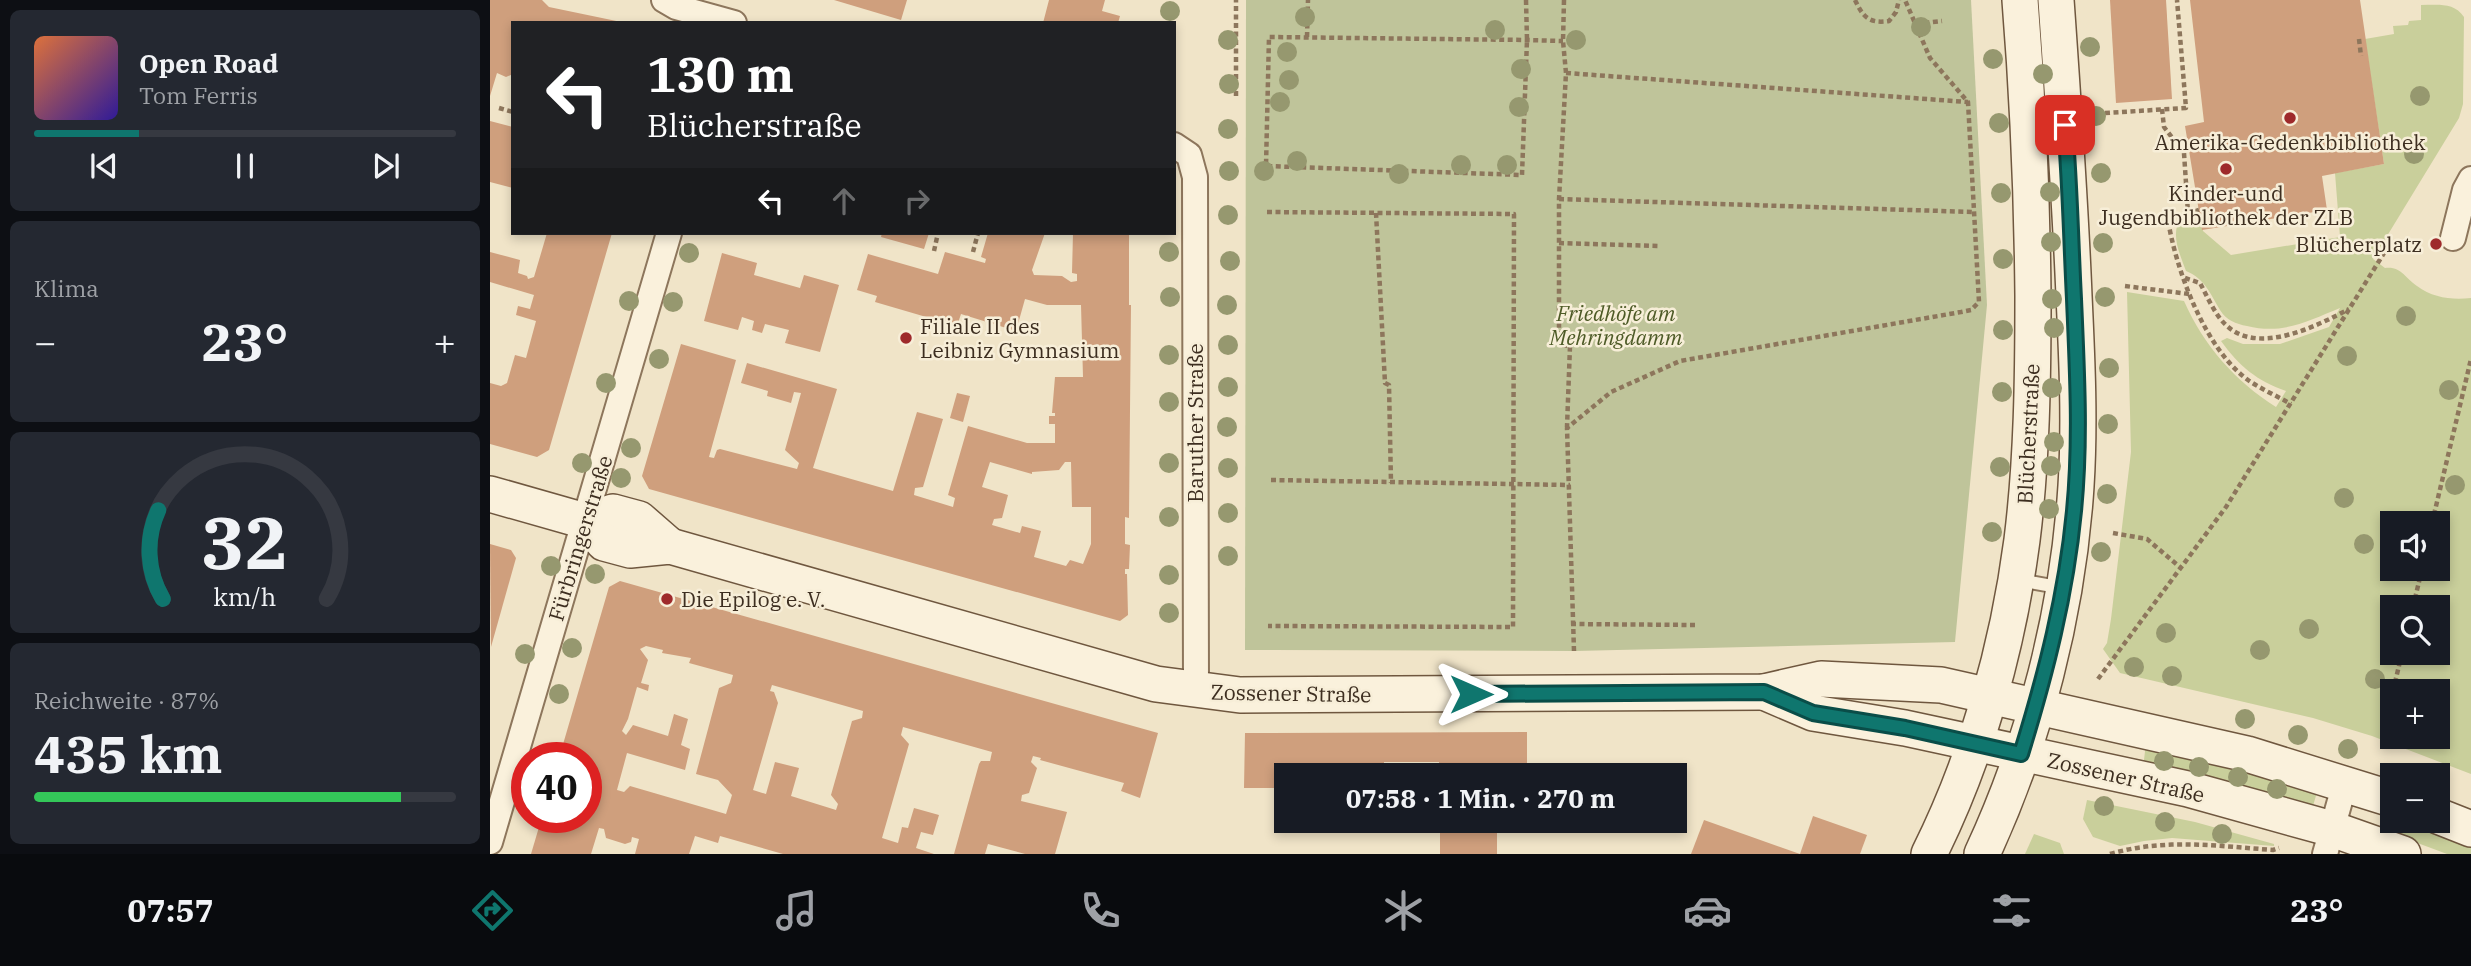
<!DOCTYPE html>
<html lang="de">
<meta charset="utf-8">
<style>
body{margin:0;font-family:"IBM Plex Serif",serif;background:#242831;color:#f1f3f6;height:100vh;display:flex;flex-direction:column;font-size:26px;white-space:nowrap}
*{box-sizing:border-box;margin:0}
p{font-size:23px;color:#9ea1a6}
.icon{flex:none;width:38px;height:38px;fill:none;stroke:currentColor;stroke-width:2;stroke-linecap:round;stroke-linejoin:round}
.map{position:relative;flex:1;overflow:hidden}
.sheet{display:flex;flex-direction:column;gap:10px;padding:10px;background:#0d0f14;width:490px}
.sheet>*{flex:none}
.guide{position:absolute;left:21px;top:21px;width:665px;height:214px;border-radius:0px;box-shadow:0 4px 10px #0003;background:#202124;color:#fff;overflow:hidden}
.fabs{position:absolute;left:1890px;top:511px;display:grid;gap:14px}
.fabs a{display:grid;place-items:center;width:70px;height:70px;border-radius:0px;background:#171b24;box-shadow:0 4px 10px #0003;font-size:35px}
.speed{position:absolute;left:21px;top:742px;display:flex;gap:14px;font-size:35px;font-weight:700;text-align:center}
.speed>*{display:grid;place-content:center;width:91px;height:91px;border-radius:50%;background:#171b24;box-shadow:0 4px 10px #0003;line-height:1}
.speed .limit{border:10px solid #d22;background:#fff;color:#111}
.pin{position:absolute;display:grid;place-items:center;width:60px;height:60px;color:#fff;margin:-30px;border-radius:14px;box-shadow:0 4px 10px #0006}
.me{position:absolute;width:77px;margin:-38px;rotate:90deg;stroke-linejoin:round;filter:drop-shadow(0 0 5px #0008)}
.turn{display:flex;align-items:center;gap:24px;height:147px;padding:0 21px;font-size:32px}
.turn .icon{width:91px;height:91px;stroke-width:2.5}
.turn b{display:block;font-size:49px;line-height:60px}
.lanes{display:flex;align-items:center;height:66px;padding:0 21px;background:#0003;justify-content:center;gap:35px;direction:ltr}
.lanes .off{opacity:.35}
.big{font-size:52px;font-weight:700;line-height:1.1}
.sheet .card{flex:1;display:flex;flex-direction:column;justify-content:center;gap:10px;min-width:0;padding:0 24px;border-radius:10px;background:#242831}
.sheet .dial{align-items:center;gap:0}
.dial svg{height:182px;overflow:visible;fill:none;stroke:#363941;stroke-width:7;stroke-linecap:round;text-anchor:middle}
.dial text{fill:#f1f3f6;stroke:none}
.song{display:flex;align-items:center;gap:21px}
.cover{width:84px;height:84px;border-radius:10px;background:linear-gradient(135deg,hsl(20 70% 55%),hsl(250 70% 35%))}
.played{height:7px;border-radius:4px;background:linear-gradient(90deg,#0f766e 25%,#363941 25%)}
.keys{display:flex;justify-content:space-around;direction:ltr}
.heat{display:flex;justify-content:space-between;align-items:center;font-size:38px;direction:ltr}
.charge{height:10px;border-radius:5px;background:linear-gradient(90deg,#34c759 87%,#363941 0)}
.trip{position:absolute;left:784px;top:763px;width:413px;height:70px;border-radius:0px;background:#171b24;box-shadow:0 4px 10px #0003;font-weight:700;line-height:70px;text-align:center}
.menu{display:flex;height:112px;justify-content:space-around;align-items:center;background:#090b0e;color:#9ea1a6}
.menu .icon{width:49px;height:49px}
.menu .selected{color:#0f766e}
.menu b{font-size:32px;color:#f1f3f6}
main{display:flex;flex:1;min-height:0}
.map>svg:first-child{display:block}
.green{fill:#c9cf9b;fill-rule:evenodd}
.cemetery{fill:#bfc49a}
.building{fill:#cf9f7d;fill-rule:evenodd}
.lines{fill:none;stroke-linecap:round;stroke-linejoin:round}
.lane-casing{stroke:#8d765c;stroke-width:16}
.street-casing{stroke:#8d765c;stroke-width:28}
.secondary-casing{stroke:#6f573f;stroke-width:38}
.path{stroke:#8d765c;stroke-width:4.5;stroke-dasharray:5 3.5;stroke-linecap:butt}
.lane{stroke:#faf1dc;stroke-width:12}
.street{stroke:#faf1dc;stroke-width:24}
.secondary{stroke:#faf1dc;stroke-width:35}
.tree{fill:#96986f}
.route-casing{stroke:#0a4d48;stroke-width:18}
.route{stroke:#0f766e;stroke-width:12}
.poi-dot{fill:#9e2a2b;stroke:#f7eed8;stroke-width:2.5}
.labels{text-anchor:middle;dominant-baseline:central;stroke-width:5;stroke-linejoin:round;paint-order:stroke}
.poi-label{font-size:21px;fill:#3d2e20;stroke:#f7eed8}
.park-label{font-size:21px;font-style:italic;fill:#4d5a26;stroke:#f7eed8}
.street-label{font-size:21px;fill:#3d2e20;stroke:#f7eed8}
</style>
<main>
<section class="sheet">
<div class="card">
<div class="song"><i class="cover"></i><div><b>Open Road</b><p>Tom Ferris</p></div></div>
<div class="played"></div>
<div class="keys"><svg class="icon" aria-label="previous" viewBox="0 0 24 24"><path d="M18 5L8 12l10 7zM5 5v14"/></svg><svg class="icon" aria-label="pause" viewBox="0 0 24 24"><path d="M8 5v14M16 5v14"/></svg><svg class="icon" aria-label="next" viewBox="0 0 24 24"><path d="M6 5l10 7-10 7zM19 5v14"/></svg></div>
</div>
<div class="card"><p>Klima</p>
<div class="heat"><a>−</a><b class="big">23°</b><a>+</a></div>
</div>
<div class="card dial"><svg viewBox="0 0 100 80">
<path d="M14 69A42 42 0 1 1 86 69"/>
<path d="M14 69A42 42 0 0 1 12 30" stroke="#0f766e"/>
<text x="50" y="56" font-size="32" font-weight="700">32</text>
<text x="50" y="72" font-size="11">km/h</text>
</svg></div>
<div class="card"><p>Reichweite · 87%</p><b class="big">435 km</b><div class="charge"></div></div>
</section>
<div class="map">
<svg width="1981" height="854" viewBox="0 0 1981 854">
<rect width="100%" height="100%" fill="#f0e4c8"/>
<!-- green -->
<g class="green">
<path d="M1931 5C1948 5 1964 2 1974 17L1973 104 1969 118 1883 259 1895 268C1911 266 1915 278 1927 286 1943 298 1962 300 1981 298V774L1882 736 1823 718 1630 673 1613 649 1617 643 1621 619 1641 452 1637 292 1694 301C1714 346 1745 381 1786 407L1796 391C1767 381 1749 366 1731 341L1737 338 1753 344H1790L1839 327 1850 308C1818 321 1793 335 1757 326 1746 324 1736 320 1730 310 1720 293 1714 278 1696 271 1691 257 1683 241 1687 226L1711 221 1713 231 1741 255 1850 237 1845 173 1894 164 1875 39 1904 34 1903 26 1918 25 1919 21 1931 20ZM1902 523H1948V569H1902ZM1902 607H1948V653H1902ZM1902 691H1948V737H1902Z"/>
<path d="M1656 744 1701 754 1827 792 1823 806 1653 767Z"/>
<path d="M1597 800 1705 822 1784 844V846L1682 838 1654 841 1630 846 1603 837 1593 819Z"/>
<path d="M1895 813 1902 816V821H1914L1981 847V854H1957L1890 829Z"/>
<path d="M1544 834 1570 843 1574 854H1535Z"/>
</g>
<!-- cemetery -->
<path class="cemetery" d="M756 0H1481L1497 305 1465 642 1084 651 755 650Z"/>
<!-- building -->
<g class="building">
<path d="M0 0H52L59 7 136 23H23V74L16 77 7 73 0 96Z"/>
<path d="M344 0H417L411 20Z"/>
<path d="M559 0H615L612 11 630 16 628 23H553Z"/>
<path d="M1620 0H1676L1682 99 1626 103Z"/>
<path d="M1700 0H1870L1894 164 1832 176 1837 210 1712 230 1695 126 1714 122Z"/>
<path d="M0 121 23 127V188L0 182Z"/>
<path d="M57 233H122L59 450 47 457 0 444V383L11 386 17 383 25 355 36 358 46 321 26 315 28 306 40 309 44 295 0 282V252L30 260 28 273 37 276 38 279 44 277Z"/>
<path d="M392 233H439L434 249 391 237Z"/>
<path d="M498 233H555L542 270 544 275 572 276 581 282 587 281V274L582 273 583 233H639V305H641L639 518 635 517V544L640 545 639 569H635V574H637L638 615 630 621 159 489 152 476 191 344 246 360 219 457 224 458 227 450 230 449 307 469 309 463 295 450 311 393 304 392 301 403 277 396 278 391 251 383 257 363 347 389 323 468 403 491 427 412 453 419 433 487 425 488 424 495 463 507 465 498 458 495 478 426 537 443H565V424H559V416H565V413H562L565 377H593L591 305H557L535 299 526 331 471 314 467 326 385 302 387 296 367 290 378 254 448 274 455 252 495 263 496 259 491 257ZM500 462 542 474V472L569 470 575 462H581L582 507H601V544L593 564 580 560 576 566 544 557 551 531 532 526 530 533 502 525 504 519 512 518 518 495 492 487Z"/>
<path d="M232 253 267 263 264 275 310 288 314 275 349 285 330 352 295 343 299 330 275 324 272 333 262 330 264 321 252 317 248 330 214 321Z"/>
<path d="M467 393 480 396 473 422 460 418Z"/>
<path d="M0 544 21 550 26 558 1 647Z"/>
<path d="M130 581 668 733 650 798 631 791 634 783 550 760 551 758 543 756 541 762 547 768 539 793 532 795 531 801 577 812 565 854H535L498 844 495 854H464L489 764 491 761H500L502 752 413 727 411 735 419 744 392 838 408 843 412 827 418 828 424 808 449 815 443 835 431 832 426 848 444 854H293L230 836 228 843 205 836 199 854H145L149 839 142 837 141 842 135 844 116 838 114 829 109 828 101 854H41L52 817H96V758H69L119 587ZM156 646 173 650 172 653 201 658 199 663 243 675 241 683 229 688 206 774 228 780 242 795 236 814 140 786 134 792 127 790 137 753 195 770 200 749 191 745 198 719 184 714 178 736 143 725 136 735 132 731 138 719 147 687 158 691 159 685 151 683 158 660 150 649ZM282 685 373 711 372 718 362 721 341 795 348 804 346 810 301 796 309 768 285 762 276 794 263 790 288 703 284 692 280 691Z"/>
<path d="M1037 732V775H949V762H894V775H796V788H754L755 733Z"/>
<path d="M1323 816 1377 835 1370 854H1310Z"/>
<path d="M1214 820 1310 854H1201Z"/>
<rect x="950" y="821" width="57" height="33"/>
</g>
<g class="lines">
<defs>
<path id="lane" d="M1529 580 1573 588"/>
<g id="street">
<path d="M174 0 186 7 244 23"/>
<path d="M684 145 699 155 705 177 706 691"/>
<path d="M1963 238 1975 190 1981 179"/>
<path d="M0 842 179 233"/>
<path d="M1835 854 1855 783"/>
</g>
<g id="secondary">
<path d="M0 494 95 521 123 512 134 515 149 519 180 546"/>
<path d="M95 521 114 543 140 550 180 546 666 684 750 695 1274 692 1331 679 1451 685 1757 754 1902 799"/>
<path d="M1274 692 1323 713 1415 728 1698 789 1842 829 1913 854"/>
<path d="M1948 816 1981 829"/>
<path d="M1439 854C1487 758 1518 647 1532 540 1542 460 1543 377 1543 296 1542 197 1538 99 1530 0"/>
<path d="M1492 854C1545 740 1578 611 1586 486 1590 423 1587 359 1584 296 1580 197 1573 99 1566 0"/>
</g>
</defs>
<!-- lane casing -->
<use href="#lane" class="lane-casing"/>
<!-- street casing -->
<use href="#street" class="street-casing"/>
<!-- secondary casing -->
<use href="#secondary" class="secondary-casing"/>
<!-- path -->
<g class="path">
<path d="M1036 0 1037 40 1032 175 776 166 779 37 1037 40 1073 41"/>
<path d="M1074 0 1073 41 1076 73 1069 199V345L1080 346 1077 427"/>
<path d="M1365 0C1373 17 1379 24 1399 21L1406 12 1409 0"/>
<path d="M1426 24 1452 21"/>
<path d="M817 37 818 0"/>
<path d="M1869 39 1871 56"/>
<path d="M1076 73 1478 102"/>
<path d="M746 96V0"/>
<path d="M9 108 23 112"/>
<path d="M1672 109 1674 127 1694 153 1698 213"/>
<path d="M1615 113 1696 108 1687 0"/>
<path d="M1069 199 1484 212"/>
<path d="M1709 210 1678 220C1686 270 1715 349 1758 380 1771 389 1787 396 1801 404"/>
<path d="M777 212 1024 214 1023 627 778 626"/>
<path d="M886 213 895 383 899 385 901 483"/>
<path d="M1069 243 1169 246"/>
<path d="M444 251 448 233"/>
<path d="M483 252 488 233"/>
<path d="M1695 278 1710 283C1717 296 1725 315 1736 325 1768 356 1827 326 1859 309"/>
<path d="M1635 286 1699 294"/>
<path d="M781 480 1080 485"/>
<path d="M1942 523 1981 359"/>
<path d="M1623 533 1657 539 1691 568"/>
<path d="M1923 607 1932 569"/>
<path d="M1081 624 1207 625"/>
<path d="M1084 651 1077 428 1121 392 1190 361 1471 312 1481 310 1489 302 1478 102 1440 58 1415 0"/>
<path d="M1608 679 1736 507 1899 245"/>
<path d="M1903 691 1912 653"/>
<path d="M1893 740 1902 695"/>
<path d="M1620 854C1674 838 1728 846 1783 850L1789 848"/>
</g>
<!-- lane -->
<use href="#lane" class="lane"/>
<!-- street -->
<use href="#street" class="street"/>
<!-- secondary -->
<use href="#secondary" class="secondary"/>
</g>
<!-- trees -->
<g class="tree">
<circle cx="680" cy="11" r="10"/>
<circle cx="815" cy="17" r="10"/>
<circle cx="1431" cy="27" r="10"/>
<circle cx="1005" cy="30" r="10"/>
<circle cx="738" cy="40" r="10"/>
<circle cx="1086" cy="40" r="10"/>
<circle cx="1600" cy="47" r="10"/>
<circle cx="797" cy="52" r="10"/>
<circle cx="1503" cy="59" r="10"/>
<circle cx="1031" cy="69" r="10"/>
<circle cx="1553" cy="74" r="10"/>
<circle cx="799" cy="80" r="10"/>
<circle cx="739" cy="84" r="10"/>
<circle cx="1930" cy="96" r="10"/>
<circle cx="790" cy="102" r="10"/>
<circle cx="1029" cy="107" r="10"/>
<circle cx="1606" cy="116" r="10"/>
<circle cx="1509" cy="123" r="10"/>
<circle cx="1557" cy="126" r="10"/>
<circle cx="738" cy="129" r="10"/>
<circle cx="1924" cy="154" r="10"/>
<circle cx="807" cy="161" r="10"/>
<circle cx="971" cy="165" r="10"/>
<circle cx="1017" cy="165" r="10"/>
<circle cx="739" cy="171" r="10"/>
<circle cx="774" cy="171" r="10"/>
<circle cx="1611" cy="173" r="10"/>
<circle cx="909" cy="174" r="10"/>
<circle cx="1560" cy="192" r="10"/>
<circle cx="1511" cy="193" r="10"/>
<circle cx="738" cy="215" r="10"/>
<circle cx="1561" cy="242" r="10"/>
<circle cx="1613" cy="243" r="10"/>
<circle cx="679" cy="252" r="10"/>
<circle cx="199" cy="253" r="10"/>
<circle cx="1513" cy="259" r="10"/>
<circle cx="740" cy="261" r="10"/>
<circle cx="680" cy="297" r="10"/>
<circle cx="1615" cy="297" r="10"/>
<circle cx="1562" cy="299" r="10"/>
<circle cx="139" cy="301" r="10"/>
<circle cx="183" cy="302" r="10"/>
<circle cx="737" cy="305" r="10"/>
<circle cx="1916" cy="316" r="10"/>
<circle cx="1564" cy="328" r="10"/>
<circle cx="1513" cy="330" r="10"/>
<circle cx="738" cy="345" r="10"/>
<circle cx="679" cy="355" r="10"/>
<circle cx="1857" cy="356" r="10"/>
<circle cx="169" cy="359" r="10"/>
<circle cx="1619" cy="368" r="10"/>
<circle cx="116" cy="383" r="10"/>
<circle cx="738" cy="387" r="10"/>
<circle cx="1562" cy="388" r="10"/>
<circle cx="1959" cy="390" r="10"/>
<circle cx="1512" cy="392" r="10"/>
<circle cx="679" cy="402" r="10"/>
<circle cx="1618" cy="424" r="10"/>
<circle cx="737" cy="427" r="10"/>
<circle cx="1564" cy="442" r="10"/>
<circle cx="141" cy="448" r="10"/>
<circle cx="92" cy="463" r="10"/>
<circle cx="679" cy="463" r="10"/>
<circle cx="1561" cy="466" r="10"/>
<circle cx="1510" cy="467" r="10"/>
<circle cx="738" cy="468" r="10"/>
<circle cx="131" cy="478" r="10"/>
<circle cx="1965" cy="485" r="10"/>
<circle cx="1617" cy="494" r="10"/>
<circle cx="1854" cy="498" r="10"/>
<circle cx="1559" cy="509" r="10"/>
<circle cx="738" cy="513" r="10"/>
<circle cx="679" cy="517" r="10"/>
<circle cx="1502" cy="532" r="10"/>
<circle cx="1874" cy="544" r="10"/>
<circle cx="1611" cy="552" r="10"/>
<circle cx="738" cy="556" r="10"/>
<circle cx="61" cy="566" r="10"/>
<circle cx="105" cy="574" r="10"/>
<circle cx="679" cy="575" r="10"/>
<circle cx="679" cy="613" r="10"/>
<circle cx="1819" cy="629" r="10"/>
<circle cx="1676" cy="633" r="10"/>
<circle cx="82" cy="648" r="10"/>
<circle cx="1770" cy="650" r="10"/>
<circle cx="35" cy="654" r="10"/>
<circle cx="1644" cy="667" r="10"/>
<circle cx="1682" cy="676" r="10"/>
<circle cx="1885" cy="679" r="10"/>
<circle cx="69" cy="694" r="10"/>
<circle cx="1755" cy="719" r="10"/>
<circle cx="1808" cy="735" r="10"/>
<circle cx="1858" cy="749" r="10"/>
<circle cx="1674" cy="761" r="10"/>
<circle cx="1709" cy="767" r="10"/>
<circle cx="1748" cy="777" r="10"/>
<circle cx="1787" cy="789" r="10"/>
<circle cx="1614" cy="806" r="10"/>
<circle cx="1675" cy="822" r="10"/>
<circle cx="1732" cy="834" r="10"/>
</g>
<g class="lines">
<defs>
<path id="route" d="M981 694 1274 692 1323 713 1415 728 1531 754C1556 673 1576 595 1584 511 1591 440 1587 370 1584 299 1581 241 1580 183 1575 125"/>
</defs>
<!-- route casing -->
<use href="#route" class="route-casing"/>
<!-- route -->
<use href="#route" class="route"/>
</g>
<!-- markers -->
<g class="poi-dot">
<circle cx="1800" cy="118" r="7"/>
<circle cx="1736" cy="169" r="7"/>
<circle cx="1946" cy="244" r="7"/>
<circle cx="416" cy="338" r="7"/>
<circle cx="177" cy="599" r="7"/>
</g>
<g class="labels">
<!-- poi labels -->
<g class="poi-label">
<text x="1800" y="142">Amerika-Gedenkbibliothek</text>
<text x="1736" y="193">Kinder-und<tspan x="1736" dy="24">Jugendbibliothek der ZLB</tspan></text>
<text x="1932" y="244" text-anchor="end">Blücherplatz</text>
<text x="430" y="326" text-anchor="start">Filiale II des<tspan x="430" dy="24">Leibniz Gymnasium</tspan></text>
<text x="191" y="599" text-anchor="start">Die Epilog e. V.</text>
</g>
<!-- park labels -->
<g class="park-label">
<text x="1126" y="313">Friedhöfe am<tspan x="1126" dy="24">Mehringdamm</tspan></text>
</g>
<!-- street labels -->
<g class="street-label">
<text transform="translate(705 423) rotate(-90)">Baruther Straße</text>
<text transform="translate(1538 434) rotate(-87)">Blücherstraße</text>
<text transform="translate(90 538) rotate(-73)">Fürbringerstraße</text>
<text transform="translate(801 693) rotate(1)">Zossener Straße</text>
<text transform="translate(1636 777) rotate(13)">Zossener Straße</text>
</g>
</g>
</svg>
<div class="fabs">
<a><svg class="icon" aria-label="sound" viewBox="0 0 24 24"><path d="M4 9h4l5-4v14l-5-4H4zM17 9q2 3 0 6"/></svg></a>
<a><svg class="icon" aria-label="search" viewBox="0 0 24 24"><circle cx="10" cy="10" r="6"/><path d="M15 15l6 6"/></svg></a>
<a>+</a>
<a>−</a>
</div>
<div class="speed"><div class="limit">40</div></div>
<div class="pin" style="left:1575px;top:125px;background:#d93025"><svg class="icon" aria-label="arrive" viewBox="0 0 24 24"><path d="M6 21V4h12l-3 4 3 4H6"/></svg></div>
<svg class="me" style="left:981px;top:694px" viewBox="-20 -20 40 40"><path d="M0-17L14 15 0 8-14 15z" fill="#0f766e" stroke="#fff" stroke-width="4"/></svg>
<div class="trip">07:58 · 1 Min. · 270 m</div>
<div class="guide">
<div class="turn"><svg class="icon" aria-label="left" viewBox="0 0 24 24"><path d="M17 20v-9H6M10 6l-5 5 5 5"/></svg><div><b>130 m</b>Blücherstraße</div></div>
<div class="lanes"><svg class="icon" aria-label="left" viewBox="0 0 24 24"><path d="M17 20v-9H6M10 6l-5 5 5 5"/></svg><svg class="icon off" aria-label="ahead" viewBox="0 0 24 24"><path d="M12 20V5M6 11l6-6 6 6"/></svg><svg class="icon off" aria-label="right" viewBox="0 0 24 24"><path d="M7 20v-9h11M14 6l5 5-5 5"/></svg></div>
</div>
</div>
</main>
<nav class="menu">
<b>07:57</b>
<svg class="icon selected" aria-label="directions" viewBox="0 0 24 24"><path d="M12 3l9 9-9 9-9-9zM9 14v-3h6M13 9l2 2-2 2"/></svg>
<svg class="icon" aria-label="music" viewBox="0 0 24 24"><path d="M9 18V5l10-2v13"/><circle cx="6" cy="18" r="3"/><circle cx="16" cy="16" r="3"/></svg>
<svg class="icon" aria-label="phone" viewBox="0 0 24 24"><path d="M5 4h4l2 5-3 2q2 4 5 5l2-3 5 2v4C11 20 4 13 5 4z"/></svg>
<svg class="icon" aria-label="climate" viewBox="0 0 24 24"><path d="M12 3v18M4 7l16 10M4 17L20 7"/></svg>
<svg class="icon" aria-label="car" viewBox="0 0 24 24"><path d="M5 17H2v-5l4-1 3-4h7l3 4 3 1v5h-3M9 17h6M6 11h13"/><circle cx="7" cy="17" r="2"/><circle cx="17" cy="17" r="2"/></svg>
<svg class="icon" aria-label="filters" viewBox="0 0 24 24"><path d="M4 7h16M4 17h16"/><circle cx="9" cy="7" r="2"/><circle cx="15" cy="17" r="2"/></svg>
<b>23°</b>
</nav>
